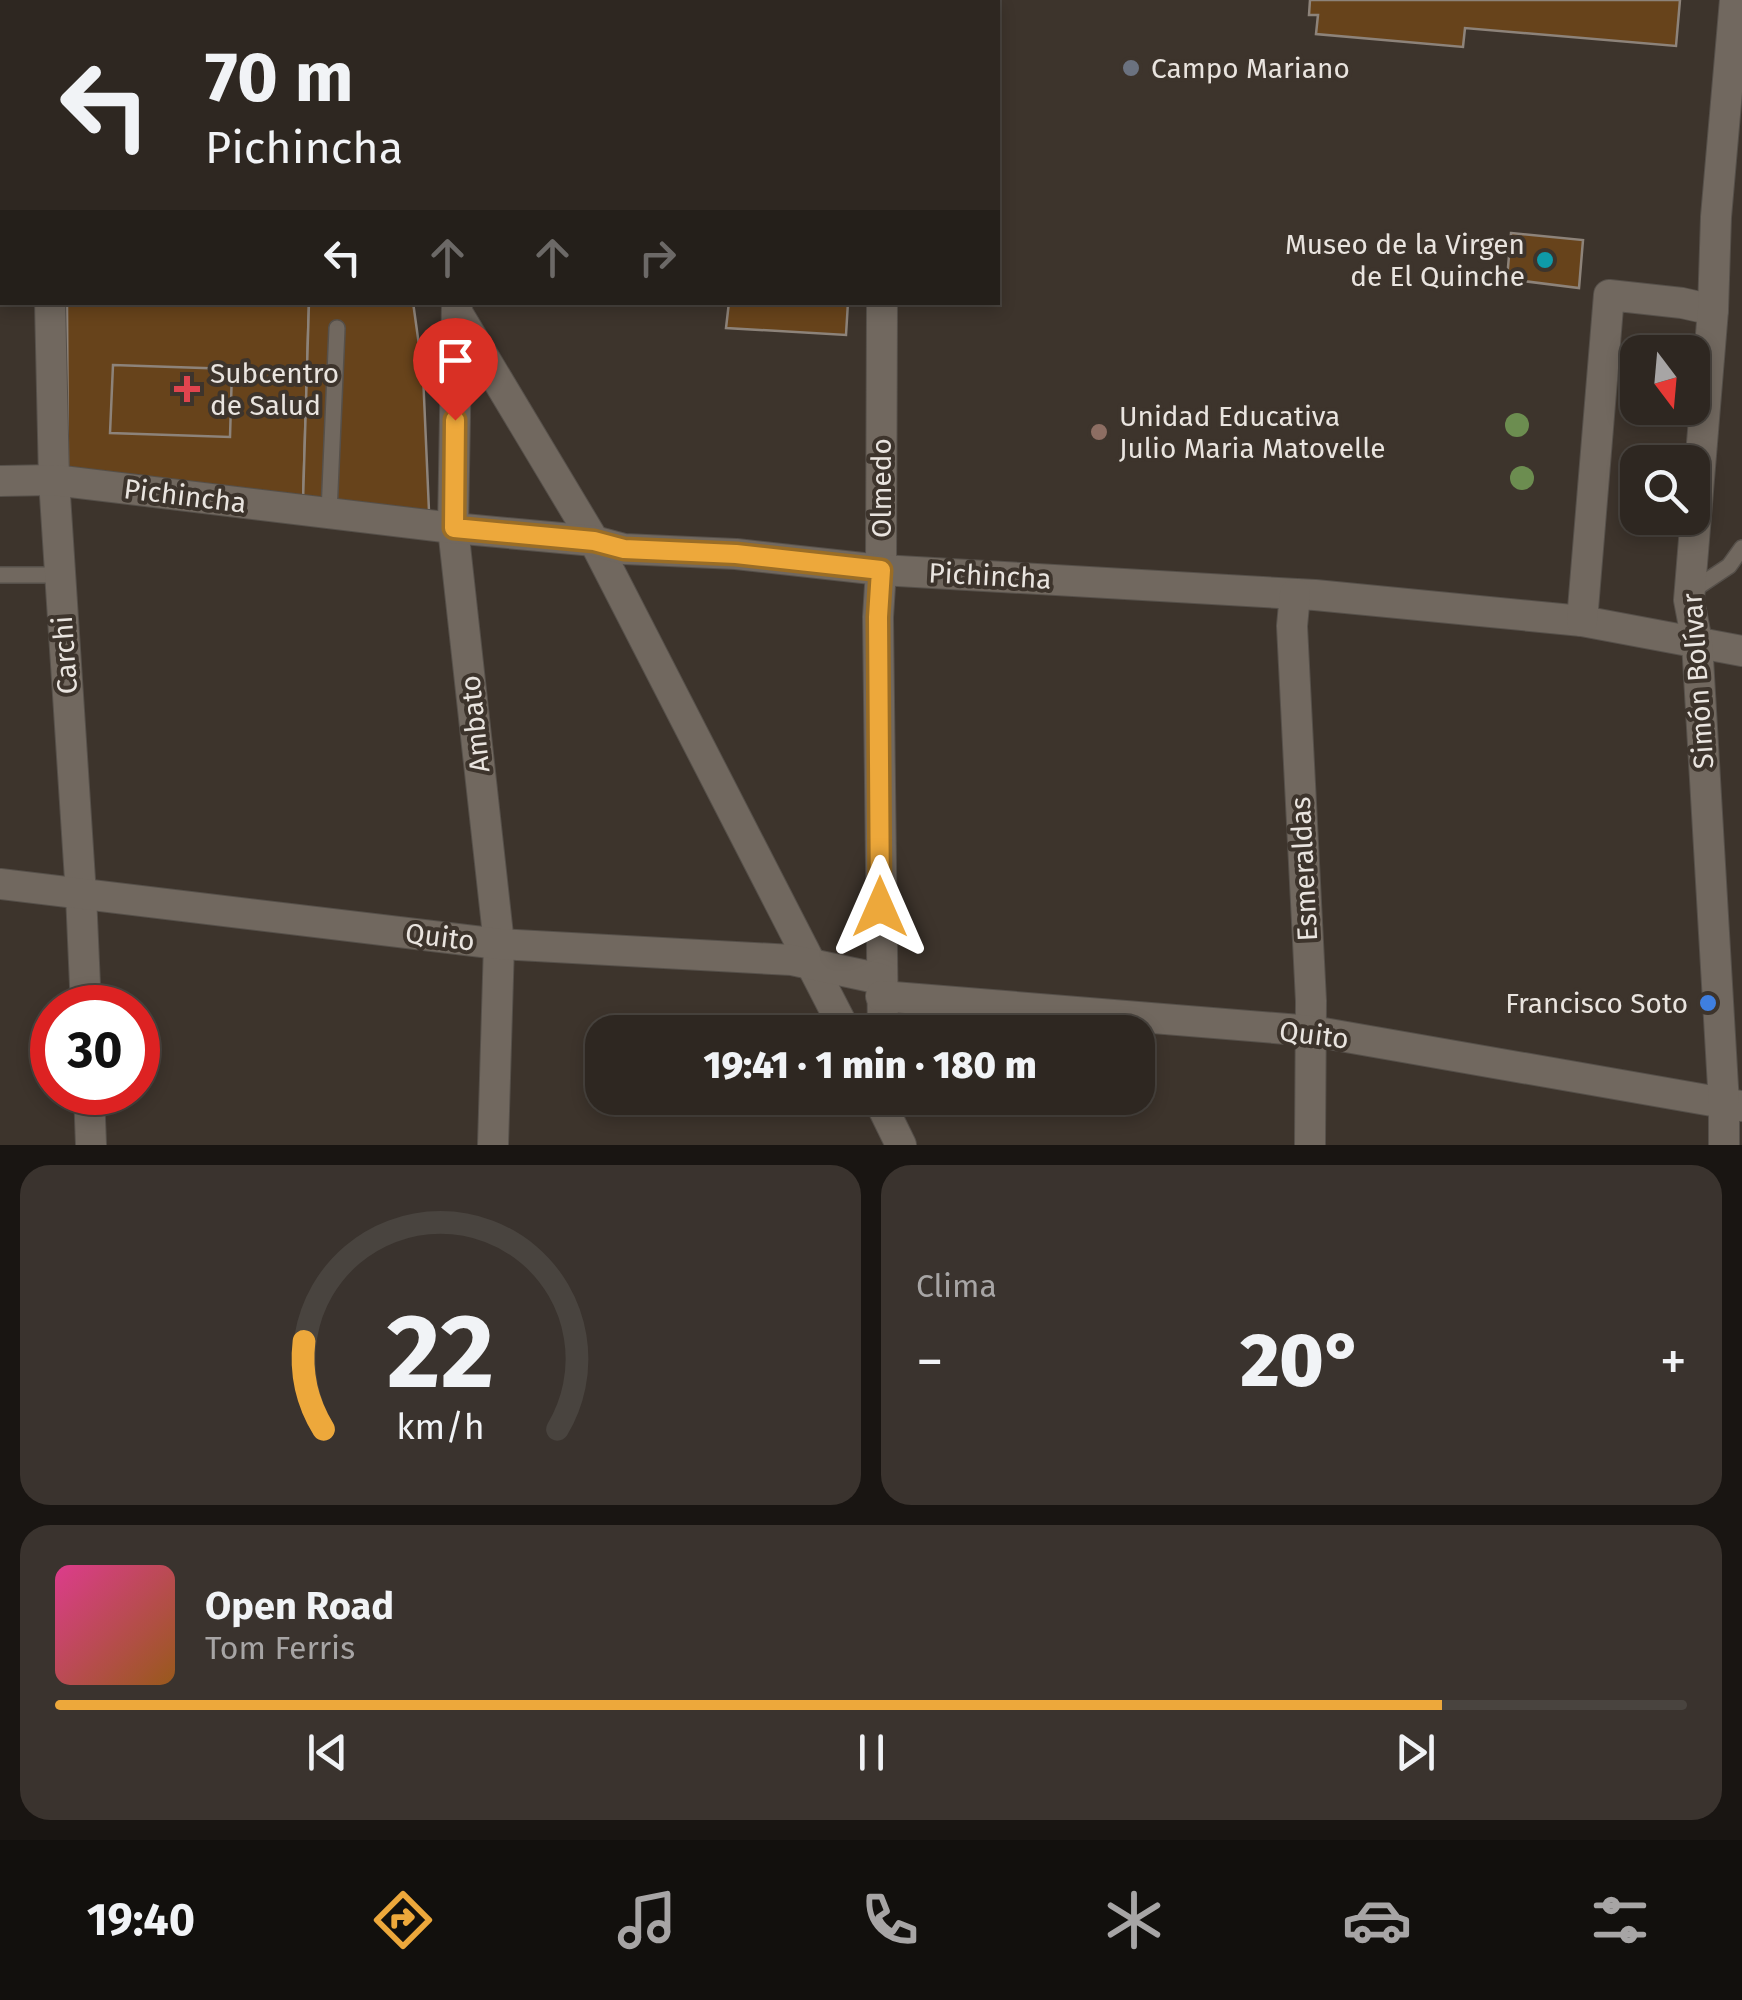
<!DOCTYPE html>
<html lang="es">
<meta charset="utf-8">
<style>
body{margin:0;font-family:"Fira Sans",sans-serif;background:#3a332e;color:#f1f3f6;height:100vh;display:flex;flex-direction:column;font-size:38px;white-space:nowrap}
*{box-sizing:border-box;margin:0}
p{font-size:32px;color:#a7a5a5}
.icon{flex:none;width:55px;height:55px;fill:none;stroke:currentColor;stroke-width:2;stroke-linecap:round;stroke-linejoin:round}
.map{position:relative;height:1145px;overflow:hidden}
.drawer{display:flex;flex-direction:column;gap:20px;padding:20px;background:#191512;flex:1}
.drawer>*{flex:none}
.hud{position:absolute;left:0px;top:0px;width:1000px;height:305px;box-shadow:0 5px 15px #0003,0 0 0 2px #49443f;background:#2e2721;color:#f1f3f6;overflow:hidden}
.needle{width:65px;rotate:164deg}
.controls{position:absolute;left:1620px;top:335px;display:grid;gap:20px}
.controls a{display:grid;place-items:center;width:90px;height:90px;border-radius:20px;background:#2e2721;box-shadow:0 5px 15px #0003,0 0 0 2px #49443f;font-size:50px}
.speed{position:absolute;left:30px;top:985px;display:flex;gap:20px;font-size:50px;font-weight:700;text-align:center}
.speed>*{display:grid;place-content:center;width:130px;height:130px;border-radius:50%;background:#2e2721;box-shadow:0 5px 15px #0003,0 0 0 2px #49443f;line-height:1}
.speed .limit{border:15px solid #d22;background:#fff;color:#111}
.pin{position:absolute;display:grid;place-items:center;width:85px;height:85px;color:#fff;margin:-102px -42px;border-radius:50% 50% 50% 0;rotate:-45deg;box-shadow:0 0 10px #0007}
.pin .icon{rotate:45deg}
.me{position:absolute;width:110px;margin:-55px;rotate:0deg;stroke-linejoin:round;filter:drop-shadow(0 0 8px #0008)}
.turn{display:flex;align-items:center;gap:35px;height:210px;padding:0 40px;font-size:45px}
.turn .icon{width:130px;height:130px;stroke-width:2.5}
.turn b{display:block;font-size:70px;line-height:85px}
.lanes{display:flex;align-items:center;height:95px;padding:0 40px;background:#0003;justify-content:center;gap:50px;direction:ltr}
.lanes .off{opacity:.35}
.big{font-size:75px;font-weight:800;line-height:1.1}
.drawer .widget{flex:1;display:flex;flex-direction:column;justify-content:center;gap:15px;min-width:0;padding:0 35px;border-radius:30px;background:#3a332e}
.drawer .dial{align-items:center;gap:0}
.dial svg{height:260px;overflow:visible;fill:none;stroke:#49443f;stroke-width:7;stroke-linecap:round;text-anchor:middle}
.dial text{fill:#f1f3f6;stroke:none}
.song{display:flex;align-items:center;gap:30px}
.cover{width:120px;height:120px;border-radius:15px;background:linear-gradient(135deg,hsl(330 70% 55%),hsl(30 70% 35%))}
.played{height:10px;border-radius:5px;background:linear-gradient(90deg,#eda83b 85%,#49443f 85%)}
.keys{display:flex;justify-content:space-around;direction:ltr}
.heat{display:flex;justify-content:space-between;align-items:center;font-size:55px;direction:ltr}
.drawer .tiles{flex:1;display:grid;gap:20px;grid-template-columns:1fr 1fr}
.widget:last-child{grid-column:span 2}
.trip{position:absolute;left:585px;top:1015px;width:570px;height:100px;border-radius:30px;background:#2e2721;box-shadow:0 5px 15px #0003,0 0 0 2px #49443f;font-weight:800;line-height:100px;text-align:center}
.tab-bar{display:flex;height:160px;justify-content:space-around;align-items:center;background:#12100d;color:#a7a5a5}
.tab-bar .icon{width:70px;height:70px}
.tab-bar .current{color:#eda83b}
.tab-bar b{font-size:45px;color:#f1f3f6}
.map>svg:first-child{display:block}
.building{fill:#67431b;stroke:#8d837a;stroke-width:2.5}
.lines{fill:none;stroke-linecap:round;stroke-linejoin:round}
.service-casing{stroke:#56504a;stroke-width:18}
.minor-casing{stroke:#56504a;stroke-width:32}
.service{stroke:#71685f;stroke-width:15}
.minor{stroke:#71685f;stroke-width:30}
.tree{fill:#6c8d50}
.route-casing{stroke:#9a6d26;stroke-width:25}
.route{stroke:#eda83b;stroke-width:18}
.worship-dot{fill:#6b7280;stroke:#3d342c;stroke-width:4}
.culture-dot{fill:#0f9aa8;stroke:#3d342c;stroke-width:4}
.health-dot{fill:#e0444e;stroke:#3d342c;stroke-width:4}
.education-dot{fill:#8d6e63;stroke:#3d342c;stroke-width:4}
.shop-dot{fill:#3f7fe0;stroke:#3d342c;stroke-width:4}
.labels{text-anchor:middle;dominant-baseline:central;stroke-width:8;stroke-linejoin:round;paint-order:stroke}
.poi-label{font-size:28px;fill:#e9e4df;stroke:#3d342c;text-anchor:start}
.street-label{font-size:28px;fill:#e9e4df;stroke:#3d342c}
</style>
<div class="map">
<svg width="1742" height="1145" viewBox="0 0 1742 1145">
<rect width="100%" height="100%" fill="#3d342c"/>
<!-- building -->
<g class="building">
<path d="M1310 0H1680L1676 46 1465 28 1463 47 1316 34 1318 15H1309Z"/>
<path d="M1511 233 1583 240 1579 288 1507 279Z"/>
<path d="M67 302H309L303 501 68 475Z"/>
<path d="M309 302H413L423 374 429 511 303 501Z"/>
<path d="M729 302H848L846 335 726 328Z"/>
<path d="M113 365 232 369 230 437 110 433Z"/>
</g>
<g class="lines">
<defs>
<g id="service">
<path d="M329 513 337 328"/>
<path d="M0 575H60"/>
<path d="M1690 592 1729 566 1742 548"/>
</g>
<g id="minor">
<path d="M346 0 347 2"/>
<path d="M45 2V0"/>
<path d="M457 2V0"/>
<path d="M883 2V0"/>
<path d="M0 29H2"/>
<path d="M50 302 54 480 81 895 86 1008"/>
<path d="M457 302 453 528 499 944 493 1145"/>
<path d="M882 302 881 570 878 617 883 1032"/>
<path d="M458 314 594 541 846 1032"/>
<path d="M0 481 54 480 453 528 594 541 624 549 736 554 881 570 1315 595 1582 621 1742 651"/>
<path d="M1295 594 1292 626 1311 1001 1310 1145"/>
<path d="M1582 621 1609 295 1682 303 1713 310"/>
<path d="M0 884 499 944 792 960 881 979"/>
<path d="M881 996 1312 1031 1741 1106"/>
<path d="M89 1092 91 1145"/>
<path d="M878 1098 901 1145"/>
<path d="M1724 1145V1104L1697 642 1689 600 1713 310 1716 217 1735 0"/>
</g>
</defs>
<!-- service casing -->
<use href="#service" class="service-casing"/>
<!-- minor casing -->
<use href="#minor" class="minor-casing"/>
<!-- service -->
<use href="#service" class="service"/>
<!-- minor -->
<use href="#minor" class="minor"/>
</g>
<!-- trees -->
<g class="tree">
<circle cx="1517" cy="425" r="12"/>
<circle cx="1522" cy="478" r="12"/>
</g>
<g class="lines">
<defs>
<path id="route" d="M455 420 454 528 594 541 624 549 736 554 881 570 878 617 880 907"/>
</defs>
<!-- route casing -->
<use href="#route" class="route-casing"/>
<!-- route -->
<use href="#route" class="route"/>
</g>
<!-- markers -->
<circle class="worship-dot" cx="1131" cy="68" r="10"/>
<circle class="culture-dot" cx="1545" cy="260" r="10"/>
<path class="health-dot" d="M182 374h10v10h10v10h-10v10h-10v-10h-10v-10h10z"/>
<circle class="education-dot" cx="1099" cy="432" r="10"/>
<circle class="shop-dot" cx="1708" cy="1003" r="10"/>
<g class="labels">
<!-- poi labels -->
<g class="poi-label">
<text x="1151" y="68">Campo Mariano</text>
<text x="1525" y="244" text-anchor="end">Museo de la Virgen<tspan x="1525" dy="32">de El Quinche</tspan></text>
<text x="210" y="373">Subcentro<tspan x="210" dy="32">de Salud</tspan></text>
<text x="1119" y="416">Unidad Educativa<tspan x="1119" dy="32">Julio Maria Matovelle</tspan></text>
<text x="1688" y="1003" text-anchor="end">Francisco Soto</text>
</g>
<!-- street labels -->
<g class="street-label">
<text transform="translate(881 488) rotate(-90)">Olmedo</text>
<text transform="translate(185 496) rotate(7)">Pichincha</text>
<text transform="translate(990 576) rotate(3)">Pichincha</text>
<text transform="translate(65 655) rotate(-94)">Carchi</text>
<text transform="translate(1698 681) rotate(-94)">Simón Bolívar</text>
<text transform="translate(475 724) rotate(-96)">Ambato</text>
<text transform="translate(1304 869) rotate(-93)">Esmeraldas</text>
<text transform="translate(440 937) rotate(7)">Quito</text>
<text transform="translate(1314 1035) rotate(7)">Quito</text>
</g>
</g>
</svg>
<div class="controls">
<a><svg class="needle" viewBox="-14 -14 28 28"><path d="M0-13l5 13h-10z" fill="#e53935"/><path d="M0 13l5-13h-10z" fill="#a7a5a5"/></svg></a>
<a><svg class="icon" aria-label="search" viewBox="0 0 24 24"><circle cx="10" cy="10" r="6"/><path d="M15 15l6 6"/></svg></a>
</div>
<div class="speed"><div class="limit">30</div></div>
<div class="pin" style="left:455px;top:420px;background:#d93025"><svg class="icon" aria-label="arrive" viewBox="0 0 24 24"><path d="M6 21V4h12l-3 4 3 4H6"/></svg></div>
<svg class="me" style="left:880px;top:907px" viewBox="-20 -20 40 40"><path d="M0-17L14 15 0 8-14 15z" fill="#eda83b" stroke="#fff" stroke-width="4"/></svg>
<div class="trip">19:41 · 1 min · 180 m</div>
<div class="hud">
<div class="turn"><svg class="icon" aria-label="left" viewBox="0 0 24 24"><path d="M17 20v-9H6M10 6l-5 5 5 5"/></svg><div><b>70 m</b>Pichincha</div></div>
<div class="lanes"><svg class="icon" aria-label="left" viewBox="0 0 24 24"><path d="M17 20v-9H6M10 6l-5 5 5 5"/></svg><svg class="icon off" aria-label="ahead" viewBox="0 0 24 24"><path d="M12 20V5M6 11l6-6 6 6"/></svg><svg class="icon off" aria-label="ahead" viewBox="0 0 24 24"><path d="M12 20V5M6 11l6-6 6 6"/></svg><svg class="icon off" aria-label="right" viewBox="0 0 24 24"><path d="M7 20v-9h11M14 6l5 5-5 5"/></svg></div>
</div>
</div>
<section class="drawer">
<div class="tiles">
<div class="widget dial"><svg viewBox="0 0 100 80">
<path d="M14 69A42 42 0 1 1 86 69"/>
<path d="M14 69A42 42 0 0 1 8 42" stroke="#eda83b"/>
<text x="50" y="56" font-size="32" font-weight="700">22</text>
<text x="50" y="72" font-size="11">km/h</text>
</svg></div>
<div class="widget"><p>Clima</p>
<div class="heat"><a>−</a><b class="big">20°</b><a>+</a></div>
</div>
<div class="widget">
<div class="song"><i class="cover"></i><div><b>Open Road</b><p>Tom Ferris</p></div></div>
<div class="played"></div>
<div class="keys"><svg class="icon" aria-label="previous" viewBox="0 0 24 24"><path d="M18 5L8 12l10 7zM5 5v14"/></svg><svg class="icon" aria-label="pause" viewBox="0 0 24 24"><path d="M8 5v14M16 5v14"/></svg><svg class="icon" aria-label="next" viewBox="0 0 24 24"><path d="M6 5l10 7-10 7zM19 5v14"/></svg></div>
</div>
</div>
</section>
<nav class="tab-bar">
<b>19:40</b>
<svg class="icon current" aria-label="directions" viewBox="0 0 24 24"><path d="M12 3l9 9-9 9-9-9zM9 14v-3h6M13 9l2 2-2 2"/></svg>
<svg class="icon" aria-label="music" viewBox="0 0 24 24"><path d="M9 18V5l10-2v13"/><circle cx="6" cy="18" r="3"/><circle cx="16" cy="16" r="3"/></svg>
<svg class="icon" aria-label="phone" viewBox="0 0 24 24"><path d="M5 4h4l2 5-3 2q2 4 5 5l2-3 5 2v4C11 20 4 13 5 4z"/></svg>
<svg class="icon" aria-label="climate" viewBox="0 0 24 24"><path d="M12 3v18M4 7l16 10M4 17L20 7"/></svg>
<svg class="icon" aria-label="car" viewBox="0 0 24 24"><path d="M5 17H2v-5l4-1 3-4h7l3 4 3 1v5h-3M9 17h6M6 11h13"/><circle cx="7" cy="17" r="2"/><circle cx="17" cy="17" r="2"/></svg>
<svg class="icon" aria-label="filters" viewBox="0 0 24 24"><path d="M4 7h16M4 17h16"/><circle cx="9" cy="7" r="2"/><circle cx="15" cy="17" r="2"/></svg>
</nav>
